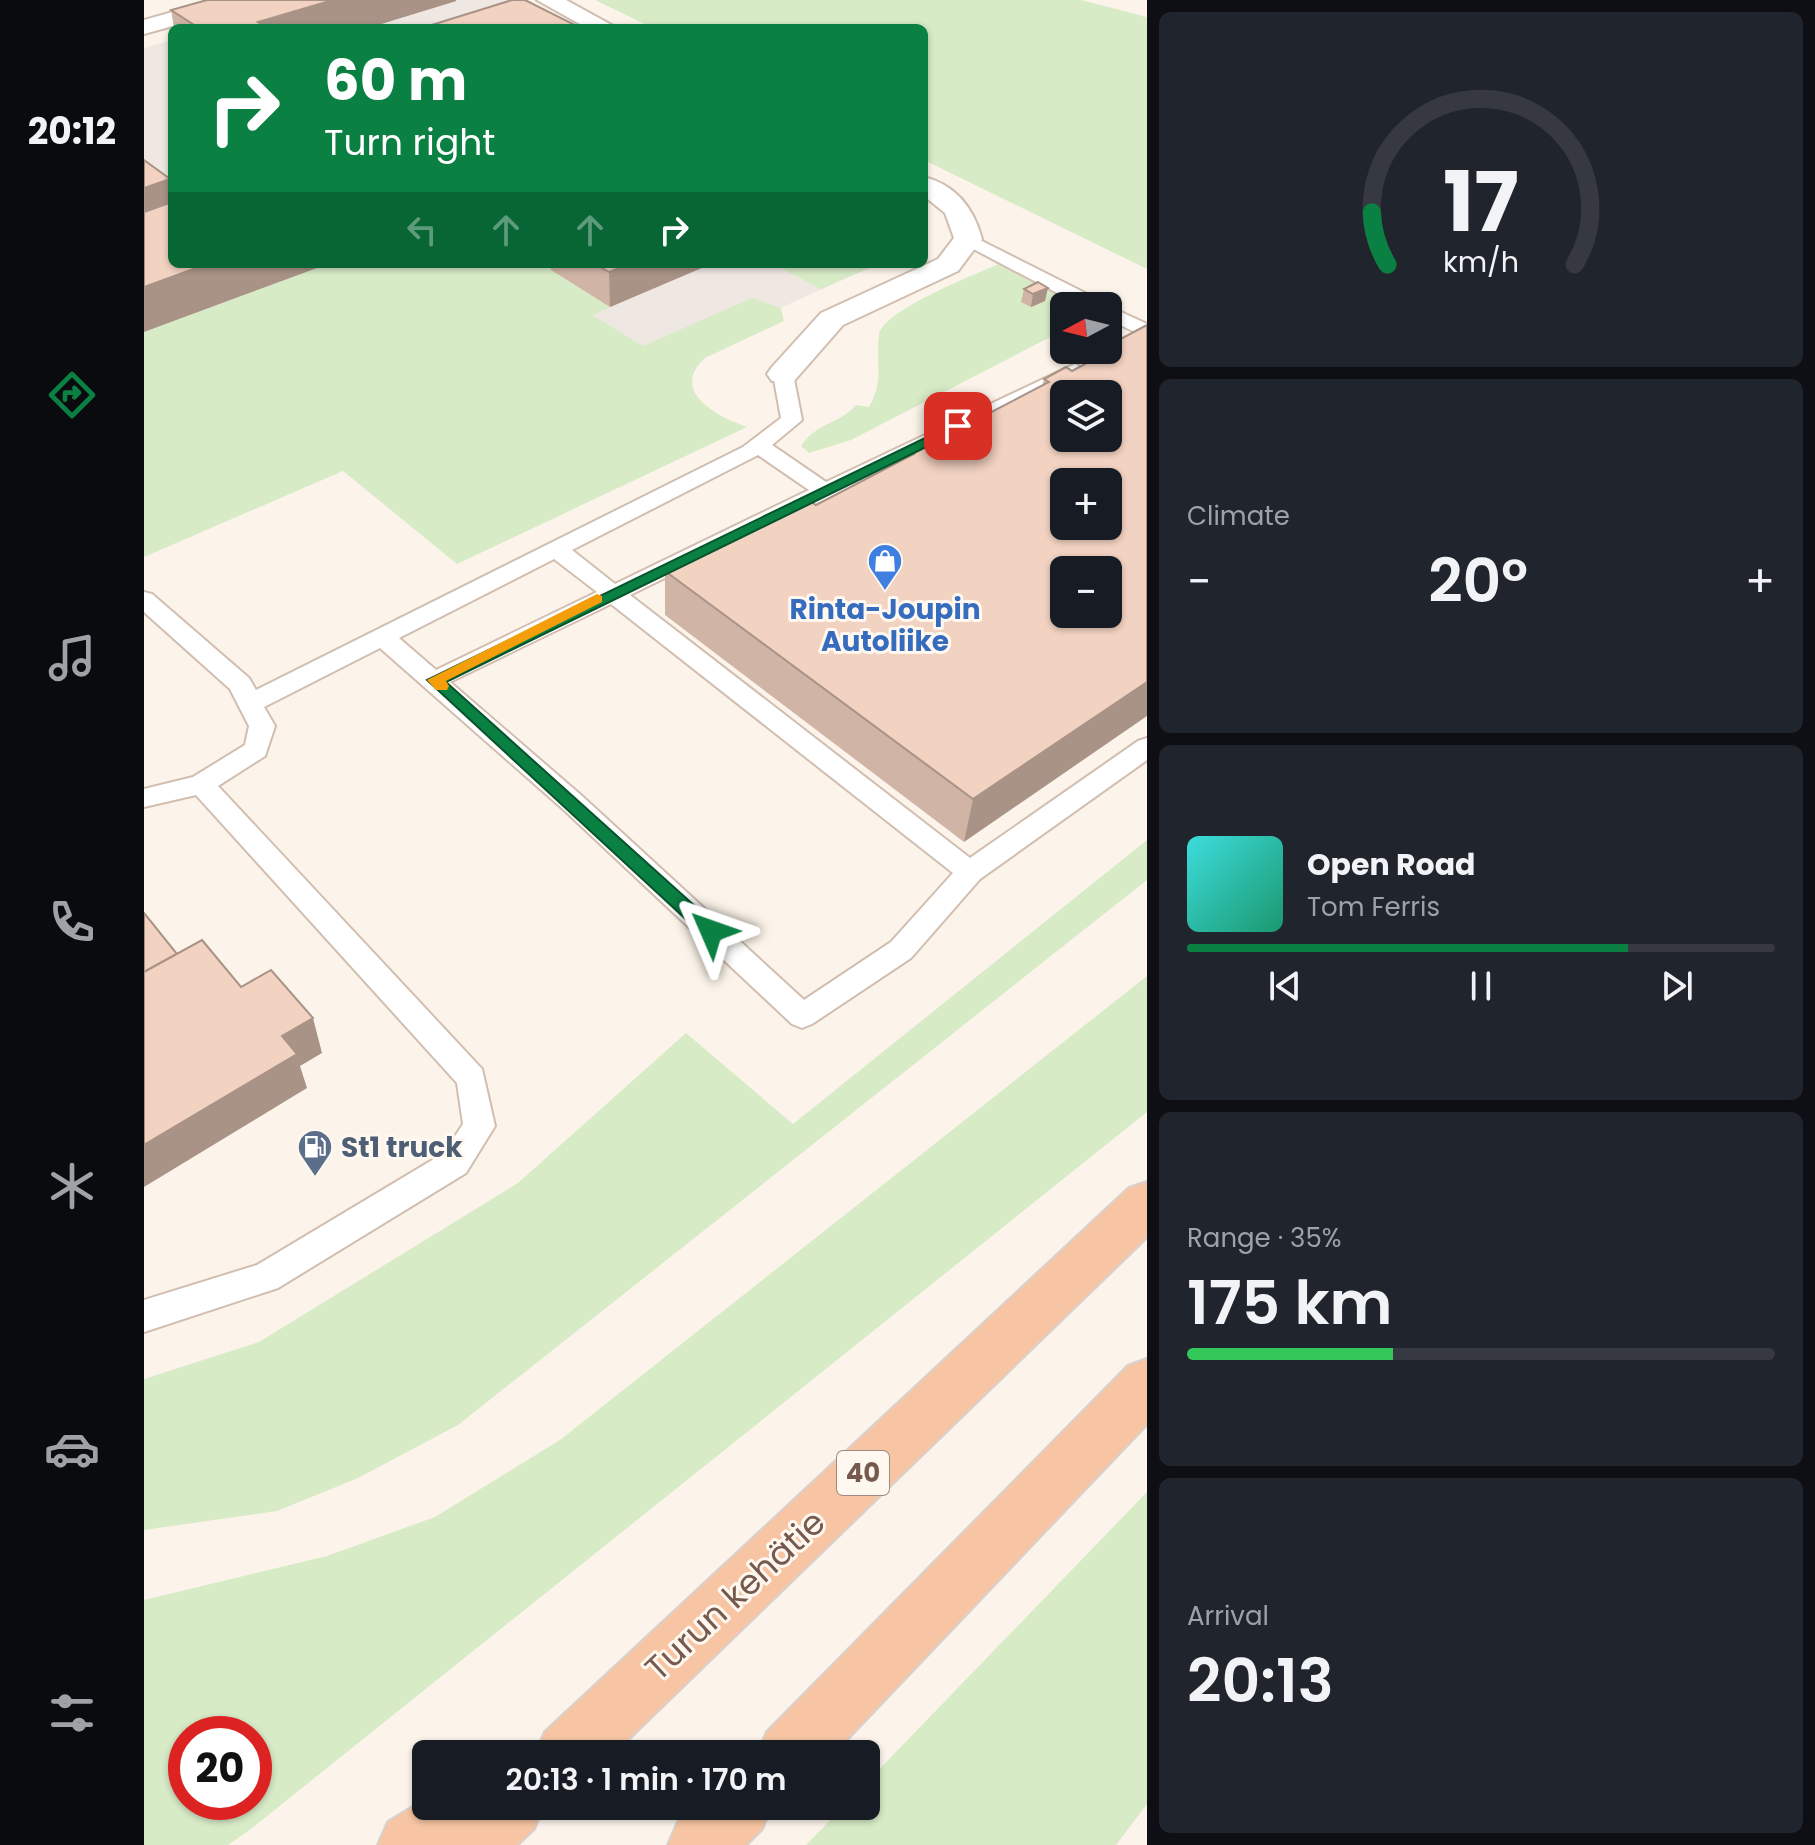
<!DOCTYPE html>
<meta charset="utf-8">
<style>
body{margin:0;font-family:Poppins,sans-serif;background:#20242c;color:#f1f3f6;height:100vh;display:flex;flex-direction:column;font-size:30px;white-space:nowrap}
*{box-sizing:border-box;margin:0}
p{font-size:26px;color:#9ea1a6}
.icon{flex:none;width:44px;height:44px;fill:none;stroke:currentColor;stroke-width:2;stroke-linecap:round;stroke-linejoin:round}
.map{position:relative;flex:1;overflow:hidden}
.details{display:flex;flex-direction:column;gap:12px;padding:12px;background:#0d0f14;width:668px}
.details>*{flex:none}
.hud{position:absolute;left:24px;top:24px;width:760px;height:244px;border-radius:12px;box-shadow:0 2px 6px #0004;background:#0b8043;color:#fff;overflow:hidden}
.needle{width:52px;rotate:263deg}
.controls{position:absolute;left:906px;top:292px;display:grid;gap:16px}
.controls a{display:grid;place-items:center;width:72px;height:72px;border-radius:12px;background:#171b24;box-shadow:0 2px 6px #0004;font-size:40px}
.speed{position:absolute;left:24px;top:1716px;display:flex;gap:16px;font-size:40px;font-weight:700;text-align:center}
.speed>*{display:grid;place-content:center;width:104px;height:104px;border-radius:50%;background:#171b24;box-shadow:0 2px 6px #0004;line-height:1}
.speed .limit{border:12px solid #d22;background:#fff;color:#111}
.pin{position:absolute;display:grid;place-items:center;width:68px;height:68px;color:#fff;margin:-34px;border-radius:16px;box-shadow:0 4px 12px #0006}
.me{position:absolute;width:88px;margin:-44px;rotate:313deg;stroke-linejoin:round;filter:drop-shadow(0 0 6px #0008)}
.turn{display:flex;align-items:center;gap:28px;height:168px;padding:0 24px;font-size:36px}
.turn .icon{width:104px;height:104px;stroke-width:2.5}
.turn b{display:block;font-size:56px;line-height:68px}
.lanes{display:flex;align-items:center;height:76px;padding:0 24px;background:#0003;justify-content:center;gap:40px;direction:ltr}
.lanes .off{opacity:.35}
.big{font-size:60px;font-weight:600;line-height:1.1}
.details .tile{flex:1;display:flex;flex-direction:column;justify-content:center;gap:12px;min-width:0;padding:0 28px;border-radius:12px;background:#20242c}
.details .dial{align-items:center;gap:0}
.dial svg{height:208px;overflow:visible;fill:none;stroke:#363941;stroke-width:7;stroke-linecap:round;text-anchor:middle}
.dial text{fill:#f1f3f6;stroke:none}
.song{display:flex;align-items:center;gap:24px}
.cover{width:96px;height:96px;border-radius:12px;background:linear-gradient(135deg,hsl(180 70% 55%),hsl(160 70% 35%))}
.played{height:8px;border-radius:4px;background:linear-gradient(90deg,#0b8043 75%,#363941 75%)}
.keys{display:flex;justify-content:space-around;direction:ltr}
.heat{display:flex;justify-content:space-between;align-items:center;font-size:44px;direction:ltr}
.charge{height:12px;border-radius:6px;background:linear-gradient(90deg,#34c759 35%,#363941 0)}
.trip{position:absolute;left:268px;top:1740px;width:468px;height:80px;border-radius:12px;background:#171b24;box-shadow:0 2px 6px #0004;font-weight:600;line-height:80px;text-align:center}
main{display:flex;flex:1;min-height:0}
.dock{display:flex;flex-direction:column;width:144px;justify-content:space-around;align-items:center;background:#090b0e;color:#9ea1a6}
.dock .icon{width:56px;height:56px}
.dock .selected{color:#0b8043}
.dock b{font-size:36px;color:#f1f3f6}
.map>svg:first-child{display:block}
.industrial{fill:#eee7e2}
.green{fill:#d7ebc7;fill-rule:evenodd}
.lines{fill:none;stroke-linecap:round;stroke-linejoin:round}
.service-casing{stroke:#d1beb1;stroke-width:4}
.minor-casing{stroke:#d1beb1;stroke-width:4}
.tertiary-casing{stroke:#d1beb1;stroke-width:4}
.trunk-casing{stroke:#d9d1cd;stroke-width:4}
.service{fill:#fff;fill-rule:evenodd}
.minor{fill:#fff;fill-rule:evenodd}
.tertiary{fill:#fff;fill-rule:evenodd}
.trunk{fill:#f7c5a3;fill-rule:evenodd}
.wall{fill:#d0b5a6}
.shaded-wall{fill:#a99387}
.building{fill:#f2d2c1;stroke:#a99387;stroke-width:2;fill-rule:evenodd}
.route{fill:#0b8043;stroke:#07532c;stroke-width:2}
.slow{fill:#f59e0b}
.labels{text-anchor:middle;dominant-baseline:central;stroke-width:6;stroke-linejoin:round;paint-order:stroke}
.shield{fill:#fff8f0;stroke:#a0897e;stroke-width:2}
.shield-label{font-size:26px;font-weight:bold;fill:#775a4d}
.shop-label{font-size:28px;font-weight:bold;fill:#366cbe;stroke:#fff8f0}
.service-label{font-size:28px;font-weight:bold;fill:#4e5e75;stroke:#fff8f0;text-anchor:start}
.near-street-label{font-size:34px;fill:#775a4d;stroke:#fff8f0}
</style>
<main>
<nav class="dock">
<b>20:12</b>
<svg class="icon selected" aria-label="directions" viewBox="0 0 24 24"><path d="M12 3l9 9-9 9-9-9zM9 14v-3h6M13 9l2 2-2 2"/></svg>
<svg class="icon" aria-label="music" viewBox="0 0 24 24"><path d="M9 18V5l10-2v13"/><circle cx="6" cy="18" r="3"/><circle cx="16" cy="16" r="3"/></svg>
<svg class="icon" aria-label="phone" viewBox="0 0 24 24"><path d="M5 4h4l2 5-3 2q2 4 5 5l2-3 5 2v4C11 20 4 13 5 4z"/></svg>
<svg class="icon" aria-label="climate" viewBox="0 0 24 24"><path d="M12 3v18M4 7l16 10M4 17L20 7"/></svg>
<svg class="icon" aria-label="car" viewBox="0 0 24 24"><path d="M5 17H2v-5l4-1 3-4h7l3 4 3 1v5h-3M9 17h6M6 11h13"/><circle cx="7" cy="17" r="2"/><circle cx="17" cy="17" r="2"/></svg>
<svg class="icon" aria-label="filters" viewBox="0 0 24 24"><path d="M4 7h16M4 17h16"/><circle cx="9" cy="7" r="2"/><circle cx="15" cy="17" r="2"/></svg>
</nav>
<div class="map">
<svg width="1003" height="1845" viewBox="0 0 1003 1845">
<rect width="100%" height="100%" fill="#fcf4ea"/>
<!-- industrial -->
<g class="industrial">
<path d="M165 0H363L419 28H69Z"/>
<path d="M28 40V264H184L0 332V48Z"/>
<path d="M368 264H734L521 360Z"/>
</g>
<!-- green -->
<g class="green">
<path d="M451 0H937L1003 17V269L780 160V28H509Z"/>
<path d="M862 261 946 306H920V330L707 440 665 453 657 446C673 422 694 425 712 405L725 407C741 378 731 365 735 335 738 310 837 272 862 261Z"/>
<path d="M184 264H421L407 270 466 307 449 315 499 346 608 298 637 308 640 321 561 358C524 392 575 417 603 427L313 564 199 471 0 557V332Z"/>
<path d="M629 264H734L677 289Z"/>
<path d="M1003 840V880L314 1425 214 1478 133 1511 0 1530V1379L115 1342 374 1183 542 1033 649 1124Z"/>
<path d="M1003 976V1112L108 1828 84 1845H0V1600L183 1556 291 1517 416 1440ZM42 1734H110V1802H42Z"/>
<path d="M1003 1492V1804L972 1845H662L700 1806H722V1783Z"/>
</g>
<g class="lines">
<defs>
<g id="service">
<path d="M824 234 959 302 961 306H938L818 243 815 239Z"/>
<path d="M964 306 1003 324V338L964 319Z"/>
<path d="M931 364 941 370 938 374 486 595 826 858 994 741 1003 738V760L836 879 767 958 668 1024 658 1028 648 1024 420 810 236 648 120 707 131 726 121 756 74 786 338 1069 351 1126 322 1173 134 1288 0 1332V1300L113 1265 300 1153 319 1124 313 1083 52 795 0 807V789L49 777 101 745 105 726 86 689 0 612V592L8 594 105 678 112 690 599 447 637 418 629 374 632 370H646L649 374 658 420 628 445 682 482ZM614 455 665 490 471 584 428 550ZM410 559 453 592 292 670 255 638ZM467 604 809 873 747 942 660 1000 438 796 306 682Z"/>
</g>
<g id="minor">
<path d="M393 0H422L473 28H443Z"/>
<path d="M780 177C812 185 830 209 838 239L814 271 699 325 650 381H628L623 374 628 367 677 313 794 259 810 238 801 213 780 196Z"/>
</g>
<path id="tertiary" d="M71 0H107L104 5 0 34V20Z"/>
<g id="trunk">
<path d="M1003 1182V1237L469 1754H391L401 1732 985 1188Z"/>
<path d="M1003 1359V1424L689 1754H613L623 1732 984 1366Z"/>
<path d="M282 1799V1806H399L390 1829 373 1845H234L244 1822Z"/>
<path d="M549 1806H627L618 1829 602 1845H524L534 1822Z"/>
</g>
</defs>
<!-- service casing -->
<use href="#service" class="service-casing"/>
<!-- minor casing -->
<use href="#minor" class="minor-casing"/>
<!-- tertiary casing -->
<use href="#tertiary" class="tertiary-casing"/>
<!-- trunk casing -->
<use href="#trunk" class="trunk-casing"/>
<!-- service -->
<use href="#service" class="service"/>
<!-- minor -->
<use href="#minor" class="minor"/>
<!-- tertiary -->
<use href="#tertiary" class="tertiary"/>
<!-- trunk -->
<use href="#trunk" class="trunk"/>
</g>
<!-- wall -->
<g class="wall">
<path d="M63 0H312V1L224 28H30L27 10Z"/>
<path d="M406 264H567L466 307 407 270Z"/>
<path d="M880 289 901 301 887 307 877 302Z"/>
<path d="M1003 325 820 842 521 615V571L672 505 763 457 764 451 794 440 898 386 900 379 928 371 967 350 969 343Z"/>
</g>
<!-- shaded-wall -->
<g class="shaded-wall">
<path d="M189 0H312V1L224 28H115L114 22Z"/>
<path d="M26 179 28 186V214L0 224V188Z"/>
<path d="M63 264H184L0 332V287Z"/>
<path d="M486 264H567L466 307 465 272Z"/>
<path d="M904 288 901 301 887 307 889 294Z"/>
<path d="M1003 682V716L820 842 829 799Z"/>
<path d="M169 1018 178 1053 156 1066 163 1088 0 1187V1145L138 1036Z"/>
</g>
<!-- building -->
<g class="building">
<path d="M63 0H189L114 22 124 28H55L27 10Z"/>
<path d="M368 0H381L433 26 427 28H278Z"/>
<path d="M0 160 26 179 0 188Z"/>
<path d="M28 202V264H63L0 287V212Z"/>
<path d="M451 264H486L465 272Z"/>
<path d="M894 282 904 288 889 294 880 289Z"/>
<path d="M1003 325V682L829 799 521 571 661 498 672 505 770 454 764 451 790 437 794 440 905 382 900 379 922 367 928 371 975 346 969 343ZM920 394H964V438H920ZM920 482H964V526H920ZM920 570H964V614H920Z"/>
<path d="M0 913 33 954 0 972Z"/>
<path d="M58 940 97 987 127 970 169 1018 138 1036 153 1054 0 1145V972Z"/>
</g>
<!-- route -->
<path class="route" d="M814 422 821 426 819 429 302 682 573 926V936H560L283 680Z"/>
<!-- slow -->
<path class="slow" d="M453 594 458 596V602L302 681 305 686 303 690H292L283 680Z"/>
<!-- icons -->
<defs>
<symbol id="shop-pin" viewBox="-11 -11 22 30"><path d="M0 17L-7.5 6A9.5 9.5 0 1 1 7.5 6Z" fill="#3f7fe0" stroke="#fff8f0"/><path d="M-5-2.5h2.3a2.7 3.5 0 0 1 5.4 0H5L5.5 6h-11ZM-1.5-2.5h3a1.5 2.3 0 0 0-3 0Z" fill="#fff"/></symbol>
<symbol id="fuel-pin" viewBox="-11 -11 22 30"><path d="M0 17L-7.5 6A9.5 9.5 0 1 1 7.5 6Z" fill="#5c6f8a" stroke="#fff8f0"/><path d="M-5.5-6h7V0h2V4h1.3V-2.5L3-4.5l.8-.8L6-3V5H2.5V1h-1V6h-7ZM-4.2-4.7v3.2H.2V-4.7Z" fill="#fff"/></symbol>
</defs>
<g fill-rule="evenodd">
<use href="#shop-pin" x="721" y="541" width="40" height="54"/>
<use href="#fuel-pin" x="151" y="1127" width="40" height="54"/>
</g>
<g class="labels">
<!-- shield labels -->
<rect class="shield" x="693" y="1451" width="52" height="44" rx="6"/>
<g class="shield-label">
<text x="719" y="1473">40</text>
</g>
<!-- shop labels -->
<g class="shop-label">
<text x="741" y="609">Rinta-Joupin<tspan x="741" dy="32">Autoliike</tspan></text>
</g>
<!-- service labels -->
<g class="service-label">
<text x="197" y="1147">St1 truck</text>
</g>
<!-- near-street labels -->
<g class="near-street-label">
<text transform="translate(591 1595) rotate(-43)">Turun kehätie</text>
</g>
</g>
</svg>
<div class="controls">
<a><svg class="needle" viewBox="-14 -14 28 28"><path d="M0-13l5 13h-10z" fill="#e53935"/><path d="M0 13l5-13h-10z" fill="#9ea1a6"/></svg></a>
<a><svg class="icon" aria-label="layers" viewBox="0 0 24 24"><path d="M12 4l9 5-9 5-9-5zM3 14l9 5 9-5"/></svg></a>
<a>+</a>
<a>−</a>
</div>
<div class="speed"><div class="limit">20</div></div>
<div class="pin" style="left:814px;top:426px;background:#d93025"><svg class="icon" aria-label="arrive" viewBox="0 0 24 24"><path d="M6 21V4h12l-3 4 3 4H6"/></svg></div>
<svg class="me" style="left:567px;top:931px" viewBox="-20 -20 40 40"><path d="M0-17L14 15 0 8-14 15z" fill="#0b8043" stroke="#fff" stroke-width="4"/></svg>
<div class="trip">20:13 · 1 min · 170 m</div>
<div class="hud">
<div class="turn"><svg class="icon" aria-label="right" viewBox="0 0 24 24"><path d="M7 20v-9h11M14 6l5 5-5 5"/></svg><div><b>60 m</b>Turn right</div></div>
<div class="lanes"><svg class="icon off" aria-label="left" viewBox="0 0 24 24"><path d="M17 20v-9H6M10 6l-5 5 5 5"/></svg><svg class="icon off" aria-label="ahead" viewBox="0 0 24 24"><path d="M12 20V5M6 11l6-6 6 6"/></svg><svg class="icon off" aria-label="ahead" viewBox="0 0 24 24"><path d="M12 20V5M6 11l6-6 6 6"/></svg><svg class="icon" aria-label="right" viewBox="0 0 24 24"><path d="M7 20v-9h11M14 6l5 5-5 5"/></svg></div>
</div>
</div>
<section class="details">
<div class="tile dial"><svg viewBox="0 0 100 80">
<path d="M14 69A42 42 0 1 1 86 69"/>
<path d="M14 69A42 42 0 0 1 8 49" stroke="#0b8043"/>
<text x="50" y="56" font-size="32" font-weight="700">17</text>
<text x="50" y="72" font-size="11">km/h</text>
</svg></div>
<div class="tile"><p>Climate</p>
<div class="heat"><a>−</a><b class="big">20°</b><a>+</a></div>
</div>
<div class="tile">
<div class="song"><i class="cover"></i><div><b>Open Road</b><p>Tom Ferris</p></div></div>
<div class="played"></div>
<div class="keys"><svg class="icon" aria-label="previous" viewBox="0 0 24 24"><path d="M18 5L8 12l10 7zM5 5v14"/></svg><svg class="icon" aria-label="pause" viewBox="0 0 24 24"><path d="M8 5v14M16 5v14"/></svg><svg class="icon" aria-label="next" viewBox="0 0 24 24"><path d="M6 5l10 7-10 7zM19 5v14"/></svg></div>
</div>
<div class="tile"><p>Range · 35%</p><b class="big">175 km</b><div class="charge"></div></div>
<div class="tile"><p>Arrival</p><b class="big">20:13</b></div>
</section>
</main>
